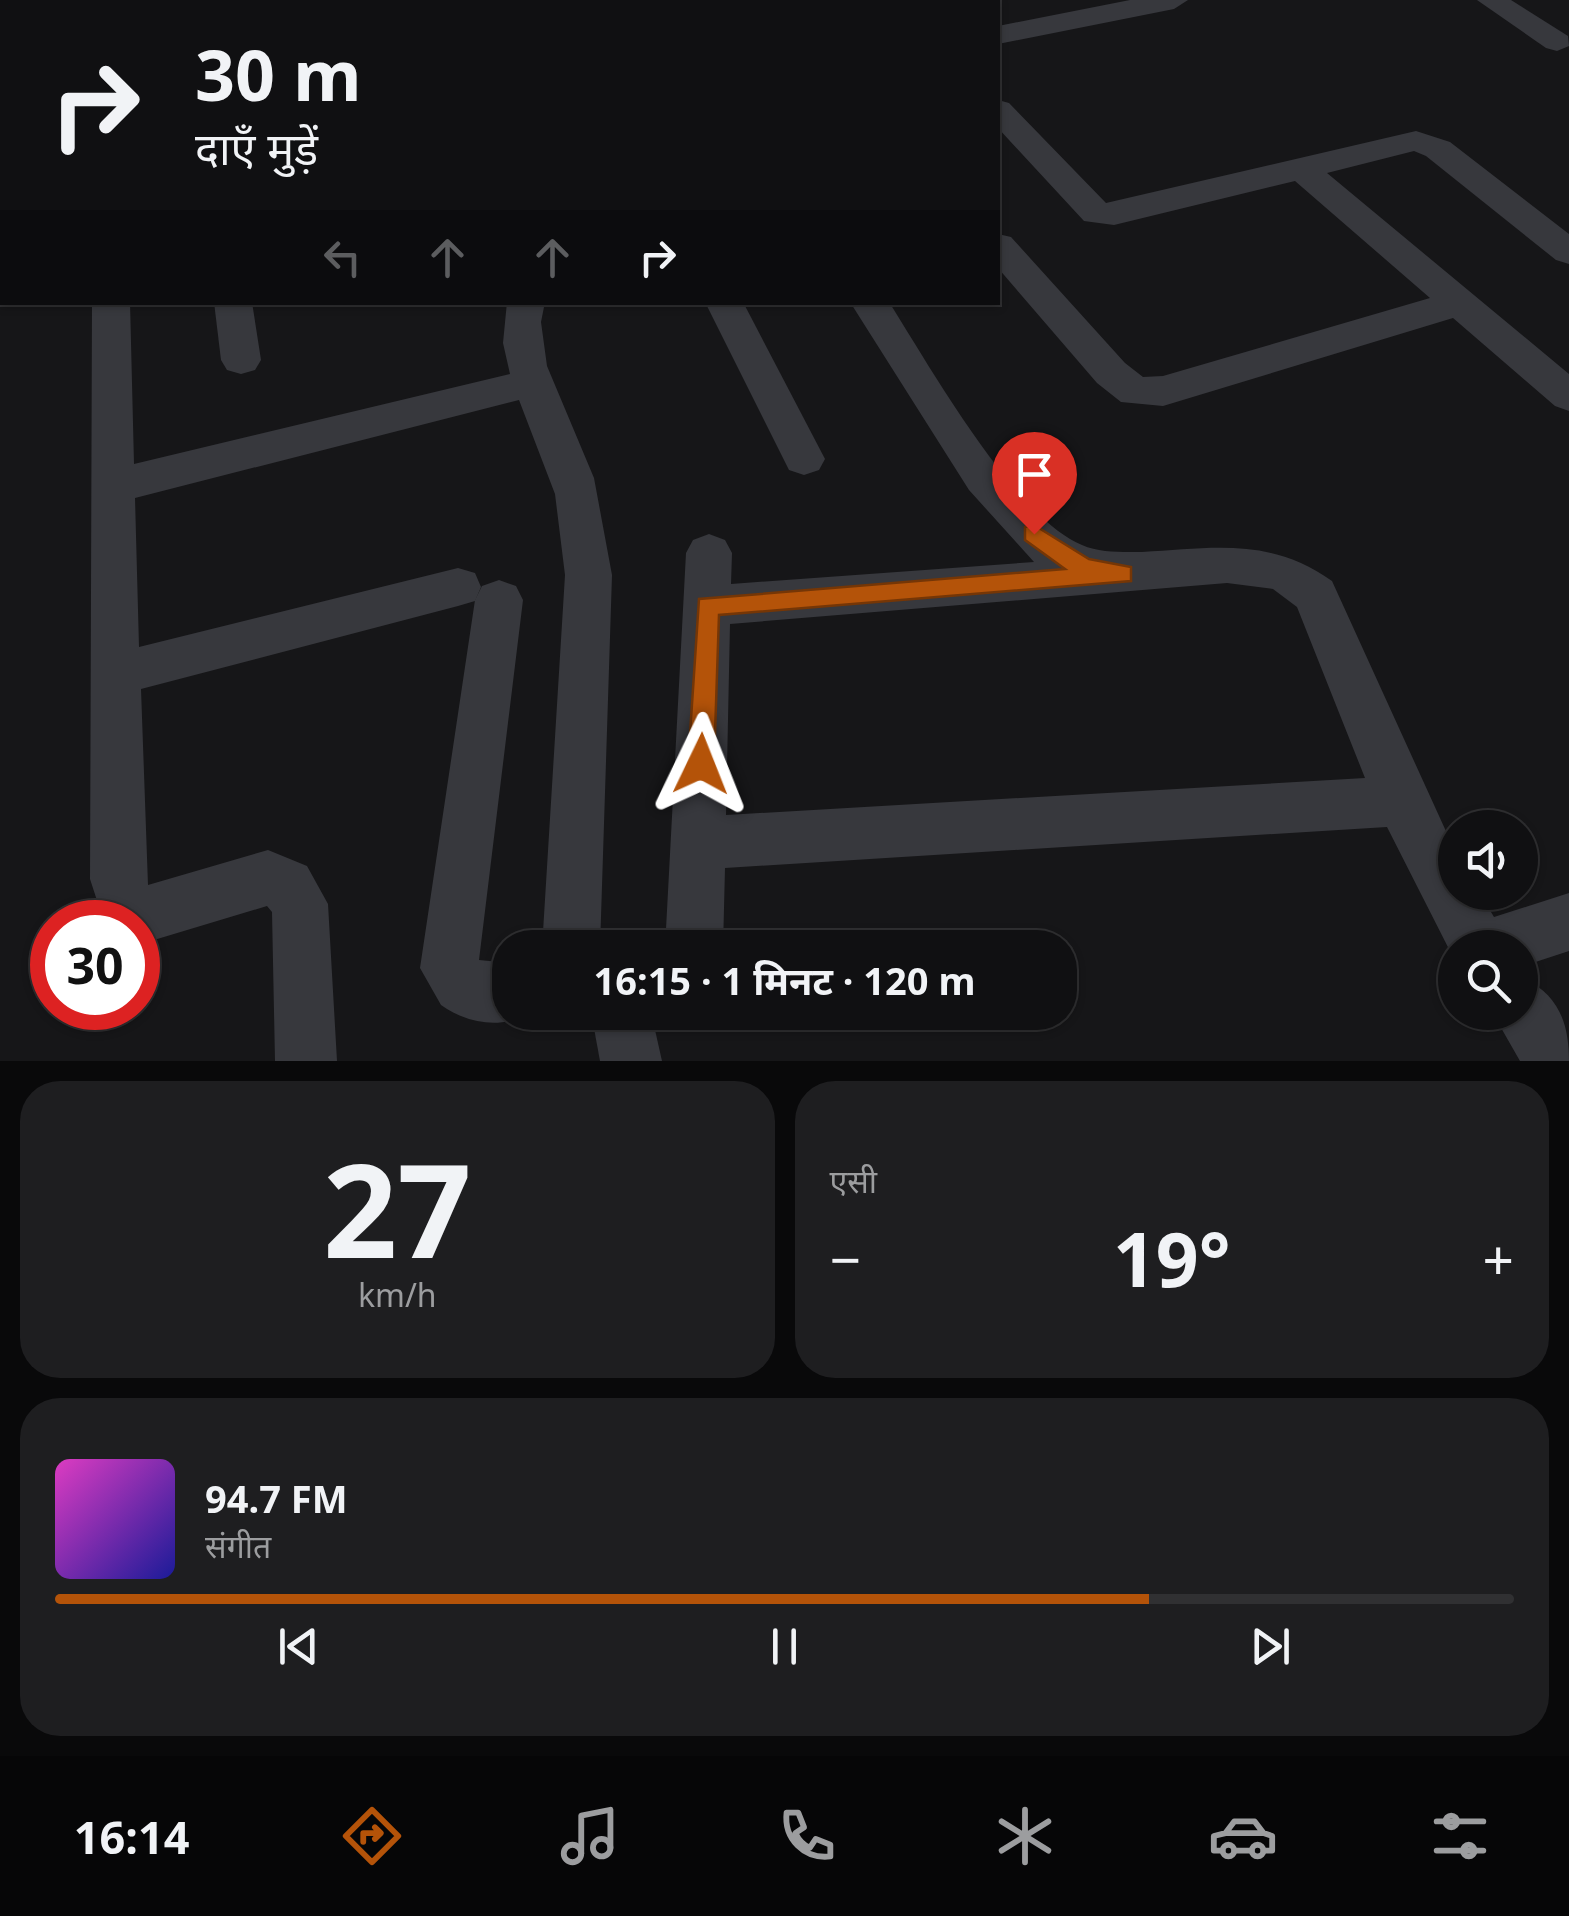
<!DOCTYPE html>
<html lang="hi">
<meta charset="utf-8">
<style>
body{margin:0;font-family:"Noto Sans","Noto Sans Devanagari",sans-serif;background:#1e1e20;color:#f1f3f6;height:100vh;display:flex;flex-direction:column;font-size:38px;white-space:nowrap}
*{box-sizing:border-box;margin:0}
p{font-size:32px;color:#9c9d9f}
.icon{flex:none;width:55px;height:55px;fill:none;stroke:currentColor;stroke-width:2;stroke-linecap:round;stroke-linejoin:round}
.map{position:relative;height:1061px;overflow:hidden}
.details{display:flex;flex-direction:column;gap:20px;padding:20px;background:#09090a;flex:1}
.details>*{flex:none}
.top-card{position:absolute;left:0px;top:0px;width:1000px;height:305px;box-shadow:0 2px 8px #0004,0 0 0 2px #303032;background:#101012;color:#f1f3f6;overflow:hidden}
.buttons{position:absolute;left:1438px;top:810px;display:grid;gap:20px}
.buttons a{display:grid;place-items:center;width:100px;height:100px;border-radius:50%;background:#101012;box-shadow:0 2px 8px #0004,0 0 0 2px #303032;font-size:50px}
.speed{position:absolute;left:30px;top:900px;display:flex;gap:20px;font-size:50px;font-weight:700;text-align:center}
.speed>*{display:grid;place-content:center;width:130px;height:130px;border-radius:50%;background:#101012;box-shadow:0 2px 8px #0004,0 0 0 2px #303032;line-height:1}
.speed .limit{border:15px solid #d22;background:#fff;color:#111}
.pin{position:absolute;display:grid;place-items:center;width:85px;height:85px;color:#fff;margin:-102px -42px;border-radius:50% 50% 50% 0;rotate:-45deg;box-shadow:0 0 10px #0007}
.pin .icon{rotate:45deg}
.me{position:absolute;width:110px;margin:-55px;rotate:2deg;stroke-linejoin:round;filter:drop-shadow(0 0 8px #0008)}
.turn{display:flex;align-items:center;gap:35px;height:210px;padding:0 30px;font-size:45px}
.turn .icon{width:130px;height:130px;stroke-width:2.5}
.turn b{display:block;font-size:70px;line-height:85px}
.lanes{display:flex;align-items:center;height:95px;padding:0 30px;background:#0003;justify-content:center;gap:50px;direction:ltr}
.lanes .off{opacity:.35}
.big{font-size:75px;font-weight:700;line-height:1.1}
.details .widget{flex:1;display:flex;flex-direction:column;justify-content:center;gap:15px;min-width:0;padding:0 35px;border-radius:40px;background:#1e1e20}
.details .dial{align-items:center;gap:0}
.dial b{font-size:130px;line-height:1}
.song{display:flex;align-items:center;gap:30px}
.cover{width:120px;height:120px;border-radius:15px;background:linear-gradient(135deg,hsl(310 70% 55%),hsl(240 70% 35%))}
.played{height:10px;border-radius:5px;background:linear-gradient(90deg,#b45309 75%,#303032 75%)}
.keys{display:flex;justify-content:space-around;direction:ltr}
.heat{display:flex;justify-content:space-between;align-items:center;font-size:55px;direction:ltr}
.details .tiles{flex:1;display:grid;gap:20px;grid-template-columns:1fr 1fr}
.widget:last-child{grid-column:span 2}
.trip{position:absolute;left:492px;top:930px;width:585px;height:100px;border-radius:40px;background:#101012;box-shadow:0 2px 8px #0004,0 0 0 2px #303032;font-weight:700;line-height:100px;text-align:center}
.dock{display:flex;height:160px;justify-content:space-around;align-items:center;background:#060607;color:#9c9d9f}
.dock .icon{width:70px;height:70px}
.dock .on{color:#b45309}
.dock b{font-size:45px;color:#f1f3f6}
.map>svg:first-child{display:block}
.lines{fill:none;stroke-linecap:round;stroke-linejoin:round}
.minor{fill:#37383d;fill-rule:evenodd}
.route{fill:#b45309;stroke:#753606;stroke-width:2.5}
</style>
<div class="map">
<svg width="1569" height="1061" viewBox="0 0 1569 1061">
<rect width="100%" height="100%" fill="#161618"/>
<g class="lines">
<!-- minor -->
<g class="minor">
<path d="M243 0H271L272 2H244Z"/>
<path d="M396 0H424L425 2H397Z"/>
<path d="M552 0H581L582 2H553Z"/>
<path d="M706 0H735L736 2H707Z"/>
<path d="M862 0H891L892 2H863Z"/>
<path d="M1130 0H1188L1174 9 998 44V26Z"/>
<path d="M1477 0H1511L1568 36 1569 46 1557 51 1546 48Z"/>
<path d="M998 100 1009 103 1106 203 1416 131 1450 142 1569 234V264L1556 260 1426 156 1414 151 1327 173 1569 374V411L1555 406 1453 318 1163 406 1121 402 1097 383 998 268V234L1011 237 1125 363 1143 377 1163 376 1430 298 1295 181 1114 225 1084 221 998 128Z"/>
<path d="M2 230V254L0 255V231Z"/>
<path d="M92 302H130L134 464 510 374 503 343 507 302H545L541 322 547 366 594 478 612 575 600 948H542L565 575 555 494 519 400 135 498 139 647 458 568 475 573 481 587 475 601 458 606 141 689 148 885 268 850 307 866 328 904 337 1061H275L272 912 267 906 144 943 138 941V922H104L90 879Z"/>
<path d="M214 302H252L261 360 255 370 241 374 227 370 221 360Z"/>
<path d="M705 302H743L825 459 819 470 804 475 789 470Z"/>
<path d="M850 302H889C929 365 1015 518 1082 545 1100 553 1122 552 1142 552 1213 548 1271 537 1332 581L1455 851V892H1479L1494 917 1569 893V951L1520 967V948H1455V961L1387 827 725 868 723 948H665L686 553 693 540 709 534 725 540 732 553 731 584 1034 562 969 490ZM1227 583 1273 589 1297 607 1365 778 726 815 730 624Z"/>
<path d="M499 580 516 586 523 600 479 960 510 963V1012H532C503 1030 468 1024 441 1005L420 968 475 600 482 586Z"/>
<path d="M1520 977C1558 993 1569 1022 1569 1061H1520L1492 1012H1520Z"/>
<path d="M591 1012H651L662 1061H600Z"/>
</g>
</g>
<!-- route -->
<path class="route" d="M1034 525 1089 559 1131 567V581L719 615 714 764 710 772 701 776 692 772 688 764 699 599 1065 569 1025 540V527Z"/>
</svg>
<div class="buttons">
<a><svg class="icon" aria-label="sound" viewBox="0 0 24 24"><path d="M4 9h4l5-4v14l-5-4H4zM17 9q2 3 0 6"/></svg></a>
<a><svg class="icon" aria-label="search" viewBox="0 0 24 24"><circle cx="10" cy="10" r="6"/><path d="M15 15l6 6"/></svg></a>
</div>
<div class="speed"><div class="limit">30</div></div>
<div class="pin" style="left:1034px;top:534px;background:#d93025"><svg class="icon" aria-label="arrive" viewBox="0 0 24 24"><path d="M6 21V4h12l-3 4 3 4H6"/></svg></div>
<svg class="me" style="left:701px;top:764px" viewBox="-20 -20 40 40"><path d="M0-17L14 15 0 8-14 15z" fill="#b45309" stroke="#fff" stroke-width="4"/></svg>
<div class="trip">16:15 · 1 मिनट · 120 m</div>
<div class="top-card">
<div class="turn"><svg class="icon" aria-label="right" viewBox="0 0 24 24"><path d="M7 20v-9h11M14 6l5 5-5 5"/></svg><div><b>30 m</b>दाएँ मुड़ें</div></div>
<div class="lanes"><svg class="icon off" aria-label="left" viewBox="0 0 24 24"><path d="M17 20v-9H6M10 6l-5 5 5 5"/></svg><svg class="icon off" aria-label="ahead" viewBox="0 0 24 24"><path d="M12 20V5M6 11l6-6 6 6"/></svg><svg class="icon off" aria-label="ahead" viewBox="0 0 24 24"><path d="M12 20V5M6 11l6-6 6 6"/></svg><svg class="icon" aria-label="right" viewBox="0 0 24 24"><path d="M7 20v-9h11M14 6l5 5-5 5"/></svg></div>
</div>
</div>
<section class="details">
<div class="tiles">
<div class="widget dial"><b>27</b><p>km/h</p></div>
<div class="widget"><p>एसी</p>
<div class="heat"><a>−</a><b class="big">19°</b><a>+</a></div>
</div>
<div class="widget">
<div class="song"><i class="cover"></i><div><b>94.7 FM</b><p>संगीत</p></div></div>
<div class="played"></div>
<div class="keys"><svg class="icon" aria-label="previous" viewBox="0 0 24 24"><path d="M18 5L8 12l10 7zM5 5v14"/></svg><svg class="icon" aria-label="pause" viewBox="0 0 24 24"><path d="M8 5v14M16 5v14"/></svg><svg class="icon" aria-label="next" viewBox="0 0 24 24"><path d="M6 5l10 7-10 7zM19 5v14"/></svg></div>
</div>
</div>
</section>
<nav class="dock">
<b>16:14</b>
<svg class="icon on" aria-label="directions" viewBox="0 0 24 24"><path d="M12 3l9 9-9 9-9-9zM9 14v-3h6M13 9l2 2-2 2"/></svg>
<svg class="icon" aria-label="music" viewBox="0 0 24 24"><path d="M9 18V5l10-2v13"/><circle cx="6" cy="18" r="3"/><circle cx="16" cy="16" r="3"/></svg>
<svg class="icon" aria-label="phone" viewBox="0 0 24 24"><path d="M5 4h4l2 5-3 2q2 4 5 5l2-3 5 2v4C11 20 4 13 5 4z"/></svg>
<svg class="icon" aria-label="climate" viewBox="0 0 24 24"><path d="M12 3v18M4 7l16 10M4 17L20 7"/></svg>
<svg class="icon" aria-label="car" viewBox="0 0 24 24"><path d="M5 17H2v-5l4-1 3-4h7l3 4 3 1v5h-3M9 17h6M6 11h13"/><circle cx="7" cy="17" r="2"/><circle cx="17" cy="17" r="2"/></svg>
<svg class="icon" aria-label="filters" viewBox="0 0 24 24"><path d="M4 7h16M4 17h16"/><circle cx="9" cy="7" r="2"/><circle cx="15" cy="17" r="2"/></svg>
</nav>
